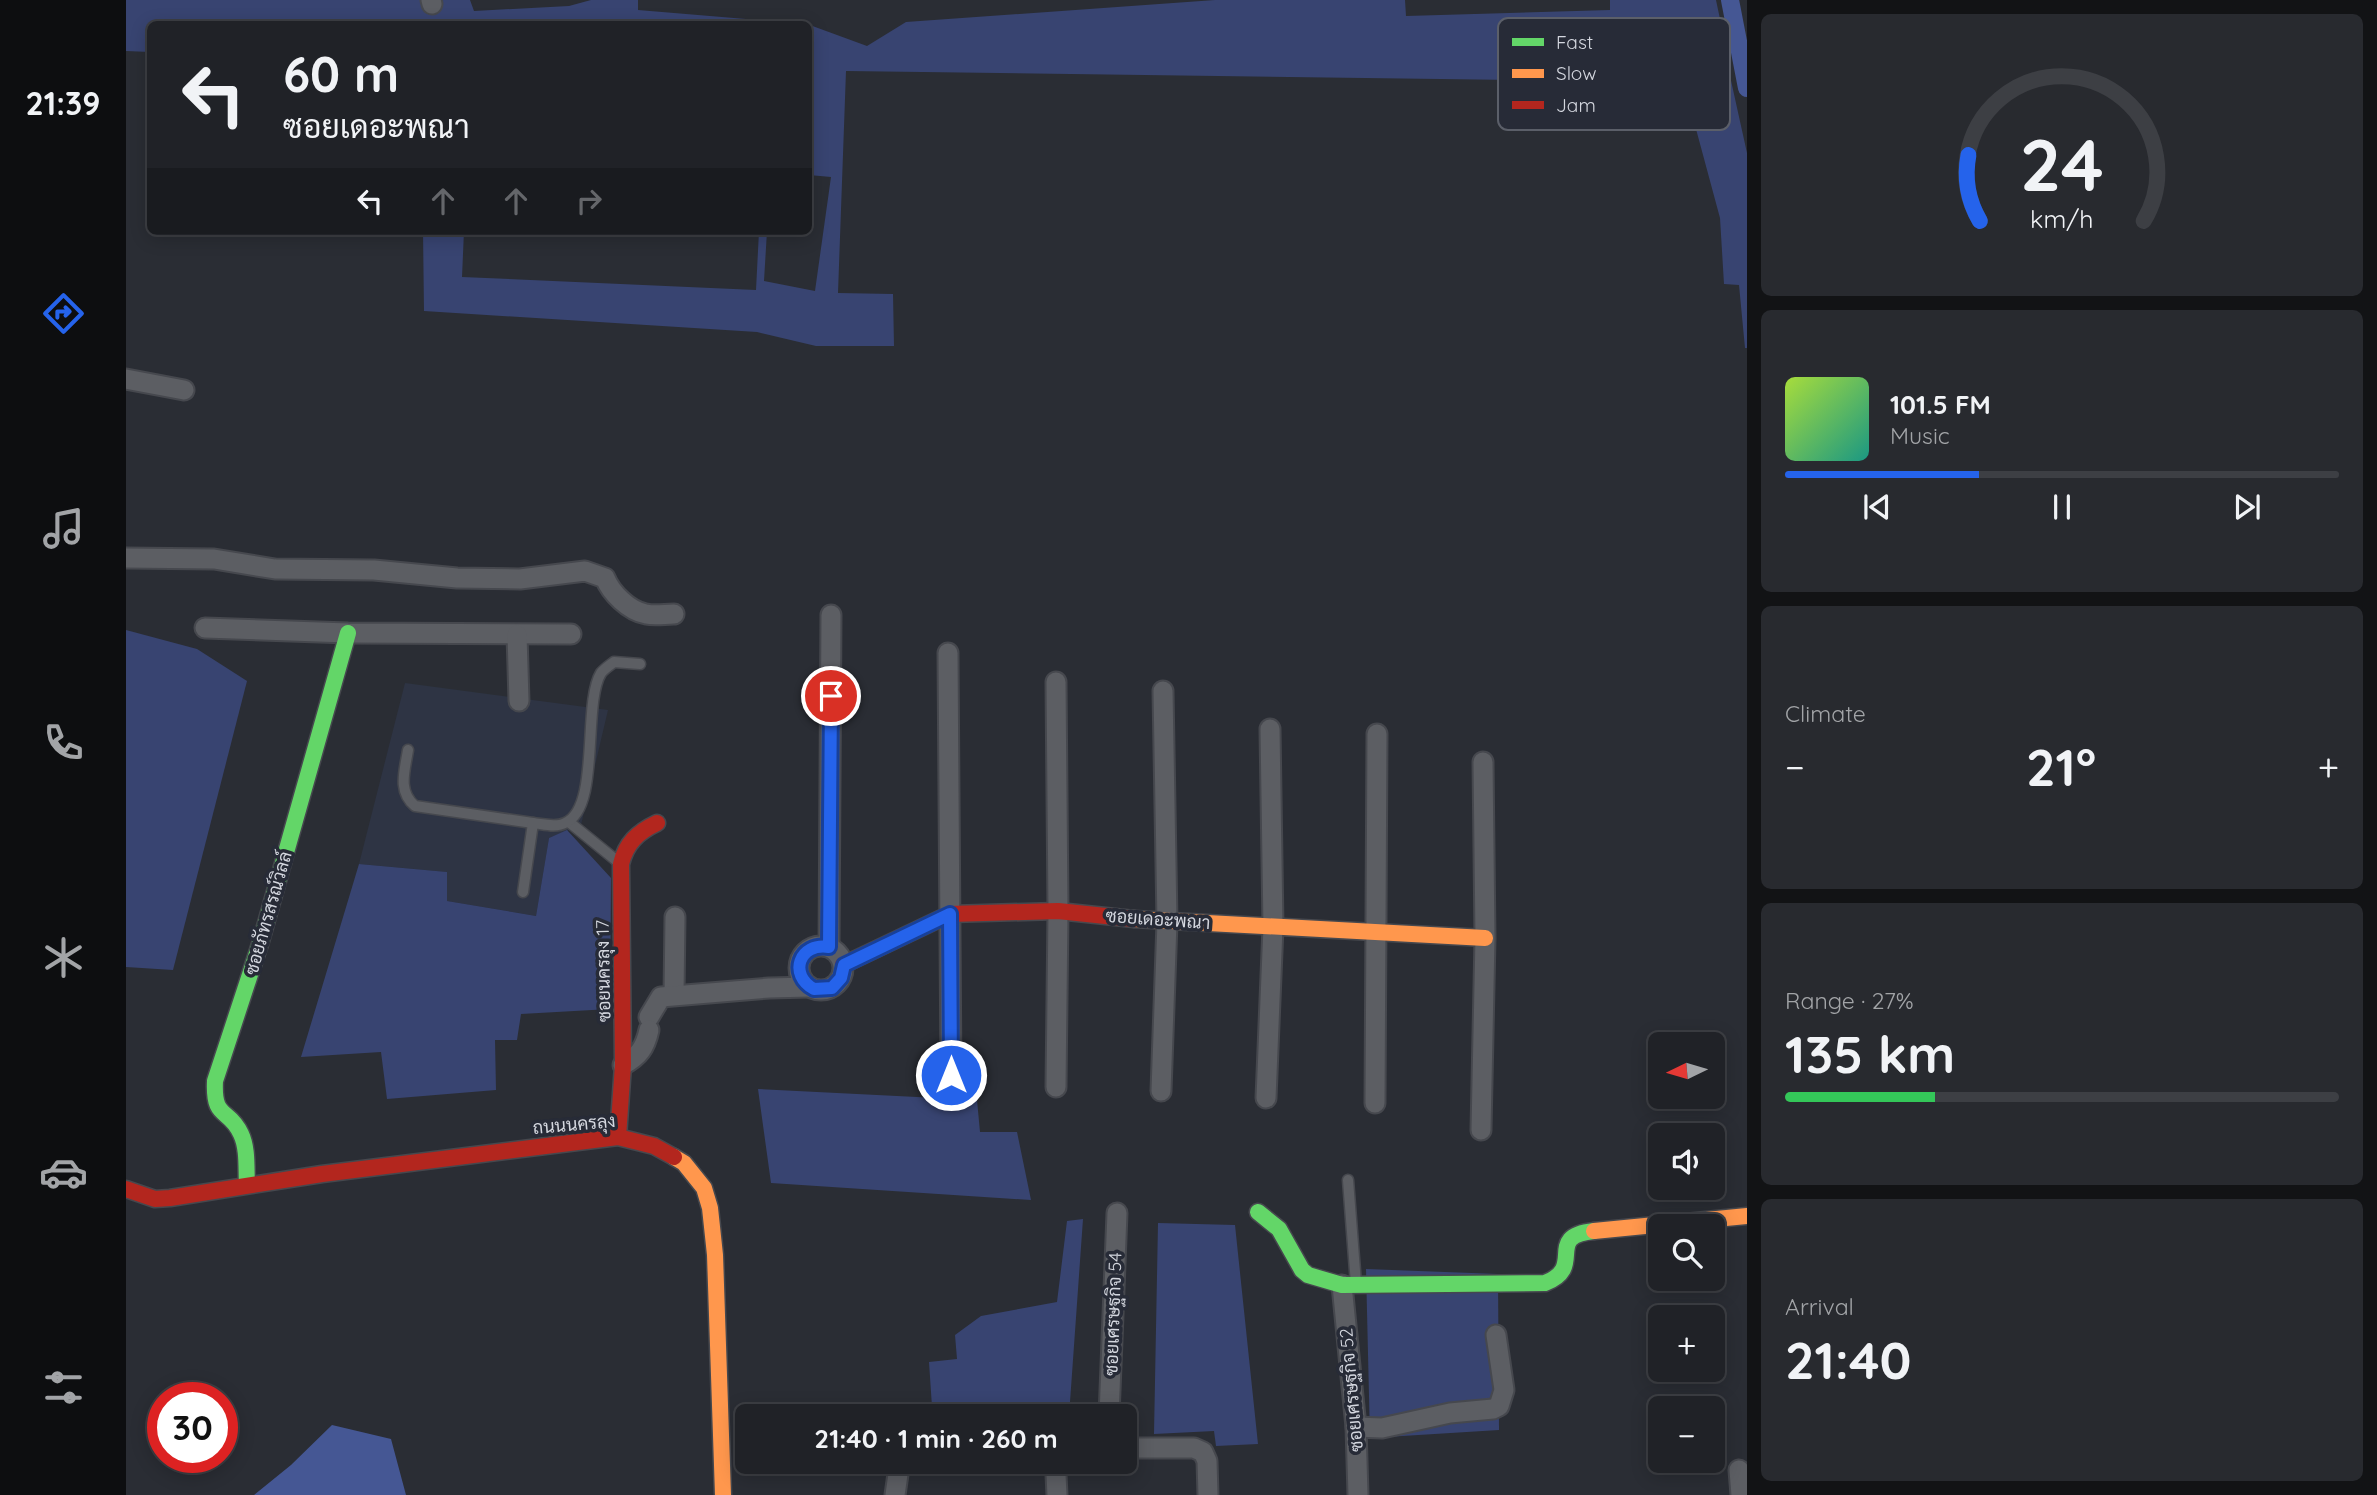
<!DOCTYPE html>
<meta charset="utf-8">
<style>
body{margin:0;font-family:Quicksand,Sarabun,sans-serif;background:#282a2f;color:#f1f3f6;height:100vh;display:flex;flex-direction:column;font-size:26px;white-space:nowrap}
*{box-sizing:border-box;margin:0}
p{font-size:23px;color:#a2a4a7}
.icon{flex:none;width:38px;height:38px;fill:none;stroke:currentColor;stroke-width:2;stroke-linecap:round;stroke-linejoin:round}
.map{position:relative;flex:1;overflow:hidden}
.drawer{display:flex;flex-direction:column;gap:14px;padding:14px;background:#121315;width:630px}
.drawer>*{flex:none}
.guide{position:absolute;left:21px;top:21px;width:665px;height:214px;border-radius:10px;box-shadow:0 4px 18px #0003,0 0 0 2px #3d3f44;background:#202227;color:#f1f3f6;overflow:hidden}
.needle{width:46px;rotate:265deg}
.fabs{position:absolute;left:1522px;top:1032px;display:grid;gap:14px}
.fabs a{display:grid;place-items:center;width:77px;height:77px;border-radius:10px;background:#202227;box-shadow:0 4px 18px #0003,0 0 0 2px #3d3f44;font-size:35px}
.speed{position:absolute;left:21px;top:1382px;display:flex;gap:14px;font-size:35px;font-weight:700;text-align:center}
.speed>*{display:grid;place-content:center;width:91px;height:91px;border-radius:50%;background:#202227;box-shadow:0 4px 18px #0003,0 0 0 2px #3d3f44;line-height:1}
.speed .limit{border:10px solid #d22;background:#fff;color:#111}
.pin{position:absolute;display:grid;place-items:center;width:60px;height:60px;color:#fff;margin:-30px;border:4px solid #fff;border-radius:50%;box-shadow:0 2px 7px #0007}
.me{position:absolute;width:77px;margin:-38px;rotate:0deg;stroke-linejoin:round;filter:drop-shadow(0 0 5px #0008)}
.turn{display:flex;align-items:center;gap:24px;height:147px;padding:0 21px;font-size:32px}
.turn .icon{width:91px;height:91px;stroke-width:2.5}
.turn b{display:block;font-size:49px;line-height:60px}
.lanes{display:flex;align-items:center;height:66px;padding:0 21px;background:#0003;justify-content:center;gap:35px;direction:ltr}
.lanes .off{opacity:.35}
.big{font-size:52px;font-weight:800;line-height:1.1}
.drawer .card{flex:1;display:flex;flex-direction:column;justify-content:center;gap:10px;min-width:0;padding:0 24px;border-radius:10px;background:#282a2f}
.drawer .dial{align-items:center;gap:0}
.dial svg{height:182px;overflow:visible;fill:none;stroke:#3d3f44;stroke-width:7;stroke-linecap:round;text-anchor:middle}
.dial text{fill:#f1f3f6;stroke:none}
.song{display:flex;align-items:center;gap:21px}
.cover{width:84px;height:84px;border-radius:10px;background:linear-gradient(135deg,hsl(80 70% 55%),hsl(170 70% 35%))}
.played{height:7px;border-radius:4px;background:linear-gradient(90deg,#2563eb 35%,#3d3f44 35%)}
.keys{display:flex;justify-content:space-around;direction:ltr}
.heat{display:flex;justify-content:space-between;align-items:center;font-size:38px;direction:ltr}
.charge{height:10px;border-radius:5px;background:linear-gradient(90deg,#34c759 27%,#3d3f44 0)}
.trip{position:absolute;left:609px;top:1404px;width:402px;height:70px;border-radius:10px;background:#202227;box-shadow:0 4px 18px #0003,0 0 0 2px #3d3f44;font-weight:800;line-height:70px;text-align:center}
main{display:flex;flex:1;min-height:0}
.dock{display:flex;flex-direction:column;width:126px;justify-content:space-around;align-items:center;background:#0d0e10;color:#a2a4a7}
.dock .icon{width:49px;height:49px}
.dock .current{color:#2563eb}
.dock b{font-size:32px;color:#f1f3f6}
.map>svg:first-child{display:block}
.built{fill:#2e3444}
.green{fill:#384471}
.water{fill:#455794}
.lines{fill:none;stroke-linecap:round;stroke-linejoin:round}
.canal{stroke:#455794;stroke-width:18}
.lane-casing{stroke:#46484e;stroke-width:13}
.street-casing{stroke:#46484e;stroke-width:23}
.fast-casing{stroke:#46484e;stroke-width:19}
.slow-casing{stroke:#46484e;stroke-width:19}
.jam-casing{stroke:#46484e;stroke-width:19}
.lane{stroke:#5c5e63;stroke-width:10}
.street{stroke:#5c5e63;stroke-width:19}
.fast{stroke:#63d668;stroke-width:16}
.slow{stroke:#ff974d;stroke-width:16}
.jam{stroke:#b3261e;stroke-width:16}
.route-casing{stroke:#184099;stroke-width:18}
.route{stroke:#2563eb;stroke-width:12}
.labels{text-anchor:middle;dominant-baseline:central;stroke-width:7;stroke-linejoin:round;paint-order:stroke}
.street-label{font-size:18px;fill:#d4d7df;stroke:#272b37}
.key{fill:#272b37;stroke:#5b5f69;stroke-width:2}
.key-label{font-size:19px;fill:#d4d7df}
</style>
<main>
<nav class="dock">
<b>21:39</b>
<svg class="icon current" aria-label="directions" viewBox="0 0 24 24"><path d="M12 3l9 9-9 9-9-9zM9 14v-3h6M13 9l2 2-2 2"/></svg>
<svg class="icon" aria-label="music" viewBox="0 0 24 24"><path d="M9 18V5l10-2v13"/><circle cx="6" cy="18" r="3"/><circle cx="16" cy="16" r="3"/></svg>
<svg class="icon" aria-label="phone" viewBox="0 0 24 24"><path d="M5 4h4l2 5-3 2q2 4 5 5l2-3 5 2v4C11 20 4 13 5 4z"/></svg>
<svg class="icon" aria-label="climate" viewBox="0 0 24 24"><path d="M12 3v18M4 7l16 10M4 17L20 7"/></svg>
<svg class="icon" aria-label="car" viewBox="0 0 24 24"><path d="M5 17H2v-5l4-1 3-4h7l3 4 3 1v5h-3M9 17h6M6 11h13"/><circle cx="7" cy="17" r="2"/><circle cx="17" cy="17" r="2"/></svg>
<svg class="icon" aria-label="filters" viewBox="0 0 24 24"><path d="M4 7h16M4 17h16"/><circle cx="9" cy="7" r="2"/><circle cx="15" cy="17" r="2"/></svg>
</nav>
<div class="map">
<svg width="1621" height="1495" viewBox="0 0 1621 1495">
<rect width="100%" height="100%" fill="#2a2d34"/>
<!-- built -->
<path class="built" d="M279 683 482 710 455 825 423 838 410 916 321 901 320 872 233 864Z"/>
<!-- green -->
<g class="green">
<path d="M0 0H344L348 11 443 6 465 0H512V10L681 24 741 46 780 22 1089 0H1279L1280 16 1484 10V0H1590L1598 38 1474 51 1471 75 1389 80 720 71 712 293 767 294 768 346H690L631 332 298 311 297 231H338L336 277 630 290 633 231H641L638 281 689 291 705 177 683 175 685 58H683L682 24H24V52L0 51Z"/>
<path d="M1602 67 1621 153V348H1619L1613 285 1598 284 1594 218 1570 129 1568 70Z"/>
<path d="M0 630 71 649 121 681 47 970 0 967Z"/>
<path d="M441 830 485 878 484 1009 395 1014 391 1040H369L370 1090 261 1099 255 1052 175 1057 233 864 321 872V901L410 916 423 838Z"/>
<path d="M632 1089 851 1100 854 1132H891L905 1200 645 1183Z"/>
<path d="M957 1219 943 1416H837V1406L806 1407 803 1362 831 1359 829 1335 855 1316 931 1302 941 1221Z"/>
<path d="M1032 1223 1109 1225 1132 1444 1090 1446 1088 1431 1028 1434Z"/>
<path d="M1240 1269 1372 1274 1373 1430 1244 1438Z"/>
</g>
<!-- water -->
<path class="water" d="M206 1425 265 1439 280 1495H128L165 1465Z"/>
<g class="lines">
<!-- canal -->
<path class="canal" d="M1604 0 1621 88"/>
<defs>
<g id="lane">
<path d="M282 750C279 770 271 791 289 806L407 823"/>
<path d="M443 822 491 861"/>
<path d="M397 892 407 823C417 824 430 828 439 823 475 808 456 704 475 673 478 669 484 665 488 662L514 664"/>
<path d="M1222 1180 1230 1284"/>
</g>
<g id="street">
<path d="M305 0 306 4"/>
<path d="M0 379 58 390"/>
<path d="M0 558 88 559 149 569 248 570 331 578 394 579 459 571 479 578C485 593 503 611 520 614 529 616 539 614 548 614"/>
<path d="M79 628 222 633 445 634"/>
<path d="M391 635 393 701"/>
<path d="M822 653 825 1075"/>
<path d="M930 682 932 911 930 1087"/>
<circle cx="695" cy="968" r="22"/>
<path d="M703 947 705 615"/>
<path d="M548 995 549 917"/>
<path d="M523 1017 535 997 643 988 683 987"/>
<path d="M497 1065C513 1056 519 1048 523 1030"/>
<path d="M1035 1091 1041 922 1037 691"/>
<path d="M1140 1098 1147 927 1144 729"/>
<path d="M1249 1103 1251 734"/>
<path d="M1355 1130 1359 938 1357 762"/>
<path d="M1216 1285 1230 1427 1232 1495"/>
<path d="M983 1416 991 1213"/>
<path d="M1230 1427 1256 1428 1324 1413 1367 1409 1373 1406 1378 1390 1370 1335"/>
<path d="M999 1448H1068L1077 1452 1081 1461 1082 1495"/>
<path d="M1613 1470 1615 1495"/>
<path d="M930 1475 931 1495"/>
<path d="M769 1495 772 1474"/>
</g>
<g id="fast">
<path d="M121 1185C120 1168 122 1149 115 1134 103 1107 87 1121 89 1081L135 941 222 633"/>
<path d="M1132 1212 1153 1229 1176 1270 1182 1275 1216 1285 1419 1283C1461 1267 1417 1236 1468 1231"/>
</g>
<g id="slow">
<path d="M1008 919 1359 938"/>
<path d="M548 1157 558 1163 578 1188 584 1208 589 1255 597 1495"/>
<path d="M1468 1231 1621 1216"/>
</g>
<g id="jam">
<path d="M717 965 824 914 932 911 1008 919"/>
<path d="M492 1137 497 1065 495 864C500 843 512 832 531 823"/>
<path d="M0 1189 29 1199 44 1198 196 1174 492 1137 528 1146 548 1157"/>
</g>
</defs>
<!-- lane casing -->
<use href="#lane" class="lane-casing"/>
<!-- street casing -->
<use href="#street" class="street-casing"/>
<!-- fast casing -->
<use href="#fast" class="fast-casing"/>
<!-- slow casing -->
<use href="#slow" class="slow-casing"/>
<!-- jam casing -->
<use href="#jam" class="jam-casing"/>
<!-- lane -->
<use href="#lane" class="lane"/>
<!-- street -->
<use href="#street" class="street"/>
<!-- fast -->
<use href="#fast" class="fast"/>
<!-- slow -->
<use href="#slow" class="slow"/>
<!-- jam -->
<use href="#jam" class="jam"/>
</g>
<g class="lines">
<defs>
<path id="route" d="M705 696 703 947C673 942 662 975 688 989L706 988 715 978 718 965 824 914 825 1075"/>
</defs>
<!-- route casing -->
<use href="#route" class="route-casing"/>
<!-- route -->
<use href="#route" class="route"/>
</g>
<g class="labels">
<!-- street labels -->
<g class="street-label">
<text transform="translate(142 913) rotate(-74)">ซอยภัทรสรณ์วิลล์</text>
<text transform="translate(1032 919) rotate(4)">ซอยเดอะพณา</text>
<text transform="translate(477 971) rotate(-91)">ซอยนครลุง 17</text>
<text transform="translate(448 1124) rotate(-5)">ถนนนครลุง</text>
<text transform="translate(987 1314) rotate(-88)">ซอยเศรษฐกิจ 54</text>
<text transform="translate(1225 1390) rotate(-95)">ซอยเศรษฐกิจ 52</text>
</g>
</g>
<!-- legend -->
<rect x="1372" y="18" width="232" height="112" rx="10" class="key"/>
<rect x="1386" y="38" width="32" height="8" fill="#63d668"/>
<rect x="1386" y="69" width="32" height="9" fill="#ff974d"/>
<rect x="1386" y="101" width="32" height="8" fill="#b3261e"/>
<g class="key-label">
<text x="1430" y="49">Fast</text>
<text x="1430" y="80">Slow</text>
<text x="1430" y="112">Jam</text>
</g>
</svg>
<div class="fabs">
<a><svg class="needle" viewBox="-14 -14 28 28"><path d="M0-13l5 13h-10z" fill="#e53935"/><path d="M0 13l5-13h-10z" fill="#a2a4a7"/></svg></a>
<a><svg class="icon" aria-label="sound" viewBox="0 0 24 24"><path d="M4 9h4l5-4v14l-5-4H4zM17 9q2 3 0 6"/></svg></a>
<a><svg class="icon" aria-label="search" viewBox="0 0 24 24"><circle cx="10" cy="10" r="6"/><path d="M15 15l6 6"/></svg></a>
<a>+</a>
<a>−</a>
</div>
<div class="speed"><div class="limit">30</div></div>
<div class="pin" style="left:705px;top:696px;background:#d93025"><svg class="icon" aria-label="arrive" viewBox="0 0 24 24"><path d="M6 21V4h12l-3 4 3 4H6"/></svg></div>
<svg class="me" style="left:825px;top:1075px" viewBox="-20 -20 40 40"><circle r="17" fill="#2563eb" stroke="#fff" stroke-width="3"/><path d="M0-11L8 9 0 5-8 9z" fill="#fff"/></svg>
<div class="trip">21:40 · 1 min · 260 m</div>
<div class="guide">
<div class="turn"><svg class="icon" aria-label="left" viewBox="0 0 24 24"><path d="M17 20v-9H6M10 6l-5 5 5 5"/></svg><div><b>60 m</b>ซอยเดอะพณา</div></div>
<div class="lanes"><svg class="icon" aria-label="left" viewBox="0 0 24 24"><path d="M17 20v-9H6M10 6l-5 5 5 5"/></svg><svg class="icon off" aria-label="ahead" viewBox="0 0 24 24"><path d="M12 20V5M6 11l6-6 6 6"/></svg><svg class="icon off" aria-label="ahead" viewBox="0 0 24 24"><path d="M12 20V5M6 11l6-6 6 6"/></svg><svg class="icon off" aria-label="right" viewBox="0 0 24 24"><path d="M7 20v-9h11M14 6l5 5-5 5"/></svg></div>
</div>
</div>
<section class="drawer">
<div class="card dial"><svg viewBox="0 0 100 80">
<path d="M14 69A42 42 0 1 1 86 69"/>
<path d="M14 69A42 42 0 0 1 9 40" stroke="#2563eb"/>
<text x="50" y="56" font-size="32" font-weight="700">24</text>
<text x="50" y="72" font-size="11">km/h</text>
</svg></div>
<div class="card">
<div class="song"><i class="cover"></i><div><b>101.5 FM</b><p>Music</p></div></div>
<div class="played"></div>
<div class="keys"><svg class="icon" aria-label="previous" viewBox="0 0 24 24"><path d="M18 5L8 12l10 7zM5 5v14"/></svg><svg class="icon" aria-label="pause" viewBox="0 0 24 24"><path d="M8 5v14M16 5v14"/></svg><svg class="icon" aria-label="next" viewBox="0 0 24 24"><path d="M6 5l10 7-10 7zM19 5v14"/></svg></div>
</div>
<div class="card"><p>Climate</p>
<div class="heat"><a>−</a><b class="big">21°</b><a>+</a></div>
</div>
<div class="card"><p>Range · 27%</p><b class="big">135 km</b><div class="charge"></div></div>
<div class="card"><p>Arrival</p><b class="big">21:40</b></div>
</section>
</main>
